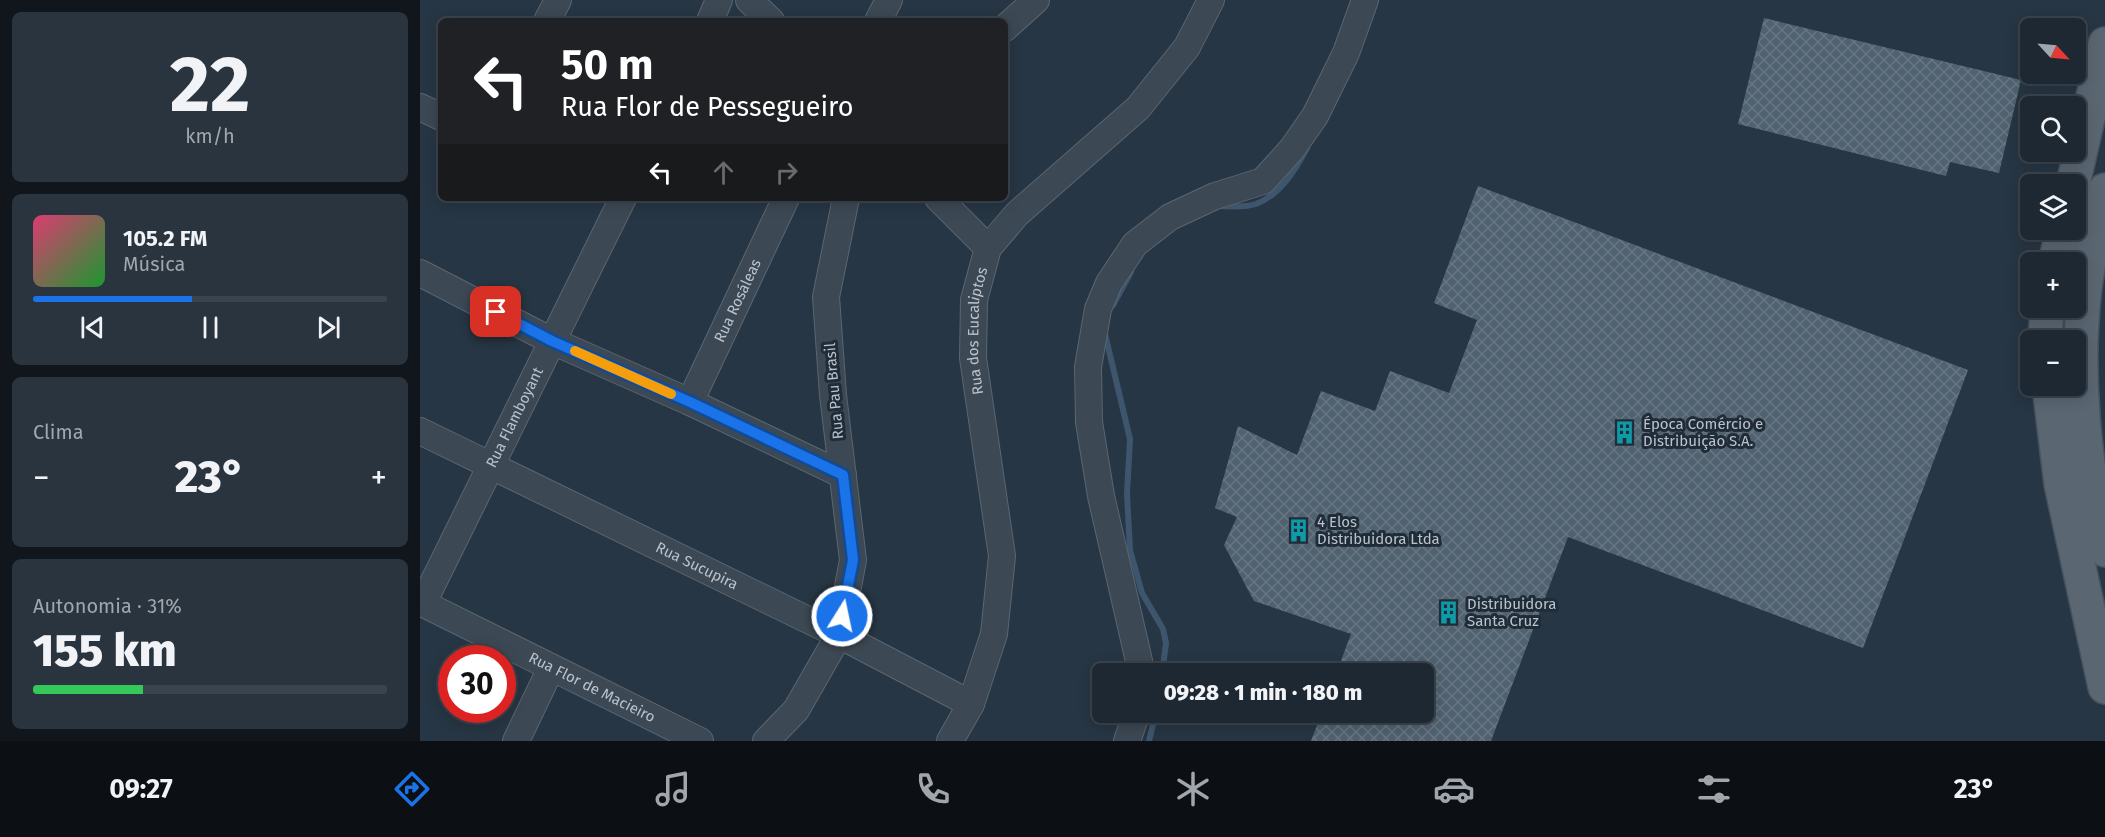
<!DOCTYPE html>
<html lang="pt">
<meta charset="utf-8">
<style>
body{margin:0;font-family:"Fira Sans",sans-serif;background:#2a343f;color:#f1f3f6;height:100vh;display:flex;flex-direction:column;font-size:22px;white-space:nowrap}
*{box-sizing:border-box;margin:0}
p{font-size:20px;color:#a0a6ac}
.icon{flex:none;width:33px;height:33px;fill:none;stroke:currentColor;stroke-width:2;stroke-linecap:round;stroke-linejoin:round}
.map{position:relative;flex:1;overflow:hidden}
.side{display:flex;flex-direction:column;gap:12px;padding:12px;background:#10161c;width:420px}
.side>*{flex:none}
.banner{position:absolute;left:18px;top:18px;width:570px;height:183px;border-radius:9px;box-shadow:0 3px 15px #0003,0 0 0 2px #3b444e;background:#202124;color:#fff;overflow:hidden}
.needle{width:39px;rotate:116deg}
.buttons{position:absolute;left:1600px;top:18px;display:grid;gap:12px}
.buttons a{display:grid;place-items:center;width:66px;height:66px;border-radius:9px;background:#1d2833;box-shadow:0 3px 15px #0003,0 0 0 2px #3b444e;font-size:30px}
.speed{position:absolute;left:18px;top:645px;display:flex;gap:12px;font-size:30px;font-weight:700;text-align:center}
.speed>*{display:grid;place-content:center;width:78px;height:78px;border-radius:50%;background:#1d2833;box-shadow:0 3px 15px #0003,0 0 0 2px #3b444e;line-height:1}
.speed .limit{border:9px solid #d22;background:#fff;color:#111}
.pin{position:absolute;display:grid;place-items:center;width:51px;height:51px;color:#fff;margin:-26px;border-radius:12px;box-shadow:0 3px 9px #0006}
.me{position:absolute;width:66px;margin:-33px;rotate:10deg;stroke-linejoin:round;filter:drop-shadow(0 0 4px #0008)}
.turn{display:flex;align-items:center;gap:21px;height:126px;padding:0 24px;font-size:27px}
.turn .icon{width:78px;height:78px;stroke-width:2.5}
.turn b{display:block;font-size:42px;line-height:51px}
.lanes{display:flex;align-items:center;height:57px;padding:0 24px;background:#0003;justify-content:center;gap:30px;direction:ltr}
.lanes .off{opacity:.35}
.big{font-size:45px;font-weight:800;line-height:1.1}
.side .tile{flex:1;display:flex;flex-direction:column;justify-content:center;gap:9px;min-width:0;padding:0 21px;border-radius:9px;background:#2a343f}
.side .dial{align-items:center;gap:0}
.dial b{font-size:78px;line-height:1}
.song{display:flex;align-items:center;gap:18px}
.cover{width:72px;height:72px;border-radius:9px;background:linear-gradient(135deg,hsl(340 70% 55%),hsl(130 70% 35%))}
.played{height:6px;border-radius:3px;background:linear-gradient(90deg,#1a73e8 45%,#3b444e 45%)}
.keys{display:flex;justify-content:space-around;direction:ltr}
.heat{display:flex;justify-content:space-between;align-items:center;font-size:33px;direction:ltr}
.charge{height:9px;border-radius:4px;background:linear-gradient(90deg,#34c759 31%,#3b444e 0)}
.trip{position:absolute;left:672px;top:663px;width:342px;height:60px;border-radius:9px;background:#1d2833;box-shadow:0 3px 15px #0003,0 0 0 2px #3b444e;font-weight:800;line-height:60px;text-align:center}
.tab-bar{display:flex;height:96px;justify-content:space-around;align-items:center;background:#0c1014;color:#a0a6ac}
.tab-bar .icon{width:42px;height:42px}
.tab-bar .current{color:#1a73e8}
.tab-bar b{font-size:27px;color:#f1f3f6}
main{display:flex;flex:1;min-height:0}
.map>svg:first-child{display:block}
.lines{fill:none;stroke-linecap:round;stroke-linejoin:round}
.stream{stroke:#3e566d;stroke-width:6}
.building{fill:url(#building-cross-hatch)}
.minor-casing{stroke:#5a6671;stroke-width:28}
.major-casing{stroke:#45515d;stroke-width:36}
.minor{stroke:#3c4853;stroke-width:26}
.major{stroke:#5a6773;stroke-width:33}
.route-casing{stroke:#114b97;stroke-width:15}
.route{stroke:#1a73e8;stroke-width:10}
.slow{stroke:#f59e0b;stroke-width:10}
.labels{text-anchor:middle;dominant-baseline:central;stroke-width:6;stroke-linejoin:round;paint-order:stroke}
.street-label{font-size:15px;fill:#b9c3cd;stroke:#202d39}
.poi-label{font-size:15px;fill:#b9c3cd;stroke:#202d39;text-anchor:start}
</style>
<main>
<section class="side">
<div class="tile dial"><b>22</b><p>km/h</p></div>
<div class="tile">
<div class="song"><i class="cover"></i><div><b>105.2 FM</b><p>Música</p></div></div>
<div class="played"></div>
<div class="keys"><svg class="icon" aria-label="previous" viewBox="0 0 24 24"><path d="M18 5L8 12l10 7zM5 5v14"/></svg><svg class="icon" aria-label="pause" viewBox="0 0 24 24"><path d="M8 5v14M16 5v14"/></svg><svg class="icon" aria-label="next" viewBox="0 0 24 24"><path d="M6 5l10 7-10 7zM19 5v14"/></svg></div>
</div>
<div class="tile"><p>Clima</p>
<div class="heat"><a>−</a><b class="big">23°</b><a>+</a></div>
</div>
<div class="tile"><p>Autonomia · 31%</p><b class="big">155 km</b><div class="charge"></div></div>
</section>
<div class="map">
<svg width="1685" height="741" viewBox="0 0 1685 741">
<defs>
<pattern id="building-cross-hatch" width="8" height="8" patternUnits="userSpaceOnUse" patternTransform="scale(1.5)"><rect width="8" height="8" fill="#50616f"/><path d="M0 0l8 8M0 8l8-8" fill="none" stroke="#677682"/></pattern>
</defs>
<rect width="100%" height="100%" fill="#273644"/>
<g class="lines">
<!-- stream -->
<g class="stream">
<path d="M798 206C810 206 824 208 836 204 860 195 876 169 887 148"/>
<path d="M693 305 711 272"/>
<path d="M685 334 710 439 707 494 710 550 722 593 743 629 746 643 742 674"/>
<path d="M729 741 736 712"/>
</g>
</g>
<!-- building -->
<g class="building">
<path d="M1344 18 1601 80 1579 173 1530 162 1526 176 1318 124Z"/>
<path d="M1058 186 1548 370 1443 648 1148 537 1071 741H891L902 712H1004V674H916L931 634 834 601 804 545 817 517 795 508 818 426 877 455 901 391 955 411 970 371 1029 393 1057 320 1014 303Z"/>
</g>
<g class="lines">
<defs>
<g id="minor">
<path d="M329 0 351 21"/>
<path d="M127 21 138 0"/>
<path d="M290 21 299 0"/>
<path d="M458 21 469 0"/>
<path d="M585 28 616 0"/>
<path d="M0 107 21 117"/>
<path d="M518 198 568 248"/>
<path d="M0 273 132 341 270 402 423 475"/>
<path id="s1" d="M270 402 366 198"/>
<path id="s2" d="M0 431 419 635 551 704"/>
<path id="s3" d="M0 602 280 741"/>
<path id="s4" d="M3 603 203 198"/>
<path d="M722 674 681 496 669 422 668 367 678 309 689 283 715 244 750 217 795 196 843 181 872 149 895 116 926 53 945 0"/>
<path d="M96 741 131 668"/>
<path d="M346 741 376 710 419 635 433 560 413 395 406 297 426 198"/>
<path id="s5" d="M530 741 551 704 574 634 582 556 553 358 554 300 568 248 597 214 718 108 767 47 791 0"/>
<path d="M707 741 717 712"/>
</g>
<g id="major">
<path d="M1653 184 1685 44"/>
<path d="M1685 190C1678 222 1669 255 1665 288 1655 370 1664 470 1685 550"/>
<path d="M1635 262 1643 230"/>
<path d="M1625 340 1627 308"/>
<path d="M1629 386 1641 484 1685 687"/>
</g>
</defs>
<!-- minor casing -->
<use href="#minor" class="minor-casing"/>
<!-- major casing -->
<use href="#major" class="major-casing"/>
<!-- minor -->
<use href="#minor" class="minor"/>
<!-- major -->
<use href="#major" class="major"/>
</g>
<g class="lines">
<defs>
<path id="route" d="M76 312 132 341 270 402 423 475 433 560 422 616"/>
</defs>
<!-- route casing -->
<use href="#route" class="route-casing"/>
<!-- route -->
<use href="#route" class="route"/>
<!-- slow -->
<path class="slow" d="M155 351 251 394"/>
</g>
<!-- icons -->
<defs>
<symbol id="building-bare" viewBox="-9 -9 18 18"><path d="M-4-6H4V6H1V3H-1V6H-4ZM-2.5-4.3h1.7v1.8h-1.7ZM.8-4.3h1.7v1.8H.8ZM-2.5-1h1.7V.8h-1.7ZM.8-1h1.7V.8H.8Z" fill="#0f9aa8" stroke="#202d39" stroke-width="2.5" paint-order="stroke"/></symbol>
</defs>
<g fill-rule="evenodd">
<use href="#building-bare" x="1188" y="416" width="33" height="33"/>
<use href="#building-bare" x="862" y="514" width="33" height="33"/>
<use href="#building-bare" x="1012" y="596" width="33" height="33"/>
</g>
<g class="labels">
<!-- street labels -->
<g class="street-label">
<text stroke="none"><textPath href="#s1" startOffset="112">Rua Rosáleas</textPath></text>
<text stroke="none"><textPath href="#s5" startOffset="422">Rua dos Eucaliptos</textPath></text>
<text transform="translate(414 391) rotate(-95)">Rua Pau Brasil</text>
<text stroke="none"><textPath href="#s4" startOffset="207">Rua Flamboyant</textPath></text>
<text stroke="none"><textPath href="#s2" startOffset="308">Rua Sucupira</textPath></text>
<text stroke="none"><textPath href="#s3" startOffset="192">Rua Flor de Macieiro</textPath></text>
</g>
<!-- poi labels -->
<g class="poi-label">
<text x="1223" y="424">Época Comércio e<tspan x="1223" dy="17">Distribuição S.A.</tspan></text>
<text x="897" y="522">4 Elos<tspan x="897" dy="17">Distribuidora Ltda</tspan></text>
<text x="1047" y="604">Distribuidora<tspan x="1047" dy="17">Santa Cruz</tspan></text>
</g>
</g>
</svg>
<div class="buttons">
<a><svg class="needle" viewBox="-14 -14 28 28"><path d="M0-13l5 13h-10z" fill="#e53935"/><path d="M0 13l5-13h-10z" fill="#a0a6ac"/></svg></a>
<a><svg class="icon" aria-label="search" viewBox="0 0 24 24"><circle cx="10" cy="10" r="6"/><path d="M15 15l6 6"/></svg></a>
<a><svg class="icon" aria-label="layers" viewBox="0 0 24 24"><path d="M12 4l9 5-9 5-9-5zM3 14l9 5 9-5"/></svg></a>
<a>+</a>
<a>−</a>
</div>
<div class="speed"><div class="limit">30</div></div>
<div class="pin" style="left:76px;top:312px;background:#d93025"><svg class="icon" aria-label="arrive" viewBox="0 0 24 24"><path d="M6 21V4h12l-3 4 3 4H6"/></svg></div>
<svg class="me" style="left:422px;top:616px" viewBox="-20 -20 40 40"><circle r="17" fill="#1a73e8" stroke="#fff" stroke-width="3"/><path d="M0-11L8 9 0 5-8 9z" fill="#fff"/></svg>
<div class="trip">09:28 · 1 min · 180 m</div>
<div class="banner">
<div class="turn"><svg class="icon" aria-label="left" viewBox="0 0 24 24"><path d="M17 20v-9H6M10 6l-5 5 5 5"/></svg><div><b>50 m</b>Rua Flor de Pessegueiro</div></div>
<div class="lanes"><svg class="icon" aria-label="left" viewBox="0 0 24 24"><path d="M17 20v-9H6M10 6l-5 5 5 5"/></svg><svg class="icon off" aria-label="ahead" viewBox="0 0 24 24"><path d="M12 20V5M6 11l6-6 6 6"/></svg><svg class="icon off" aria-label="right" viewBox="0 0 24 24"><path d="M7 20v-9h11M14 6l5 5-5 5"/></svg></div>
</div>
</div>
</main>
<nav class="tab-bar">
<b>09:27</b>
<svg class="icon current" aria-label="directions" viewBox="0 0 24 24"><path d="M12 3l9 9-9 9-9-9zM9 14v-3h6M13 9l2 2-2 2"/></svg>
<svg class="icon" aria-label="music" viewBox="0 0 24 24"><path d="M9 18V5l10-2v13"/><circle cx="6" cy="18" r="3"/><circle cx="16" cy="16" r="3"/></svg>
<svg class="icon" aria-label="phone" viewBox="0 0 24 24"><path d="M5 4h4l2 5-3 2q2 4 5 5l2-3 5 2v4C11 20 4 13 5 4z"/></svg>
<svg class="icon" aria-label="climate" viewBox="0 0 24 24"><path d="M12 3v18M4 7l16 10M4 17L20 7"/></svg>
<svg class="icon" aria-label="car" viewBox="0 0 24 24"><path d="M5 17H2v-5l4-1 3-4h7l3 4 3 1v5h-3M9 17h6M6 11h13"/><circle cx="7" cy="17" r="2"/><circle cx="17" cy="17" r="2"/></svg>
<svg class="icon" aria-label="filters" viewBox="0 0 24 24"><path d="M4 7h16M4 17h16"/><circle cx="9" cy="7" r="2"/><circle cx="15" cy="17" r="2"/></svg>
<b>23°</b>
</nav>
